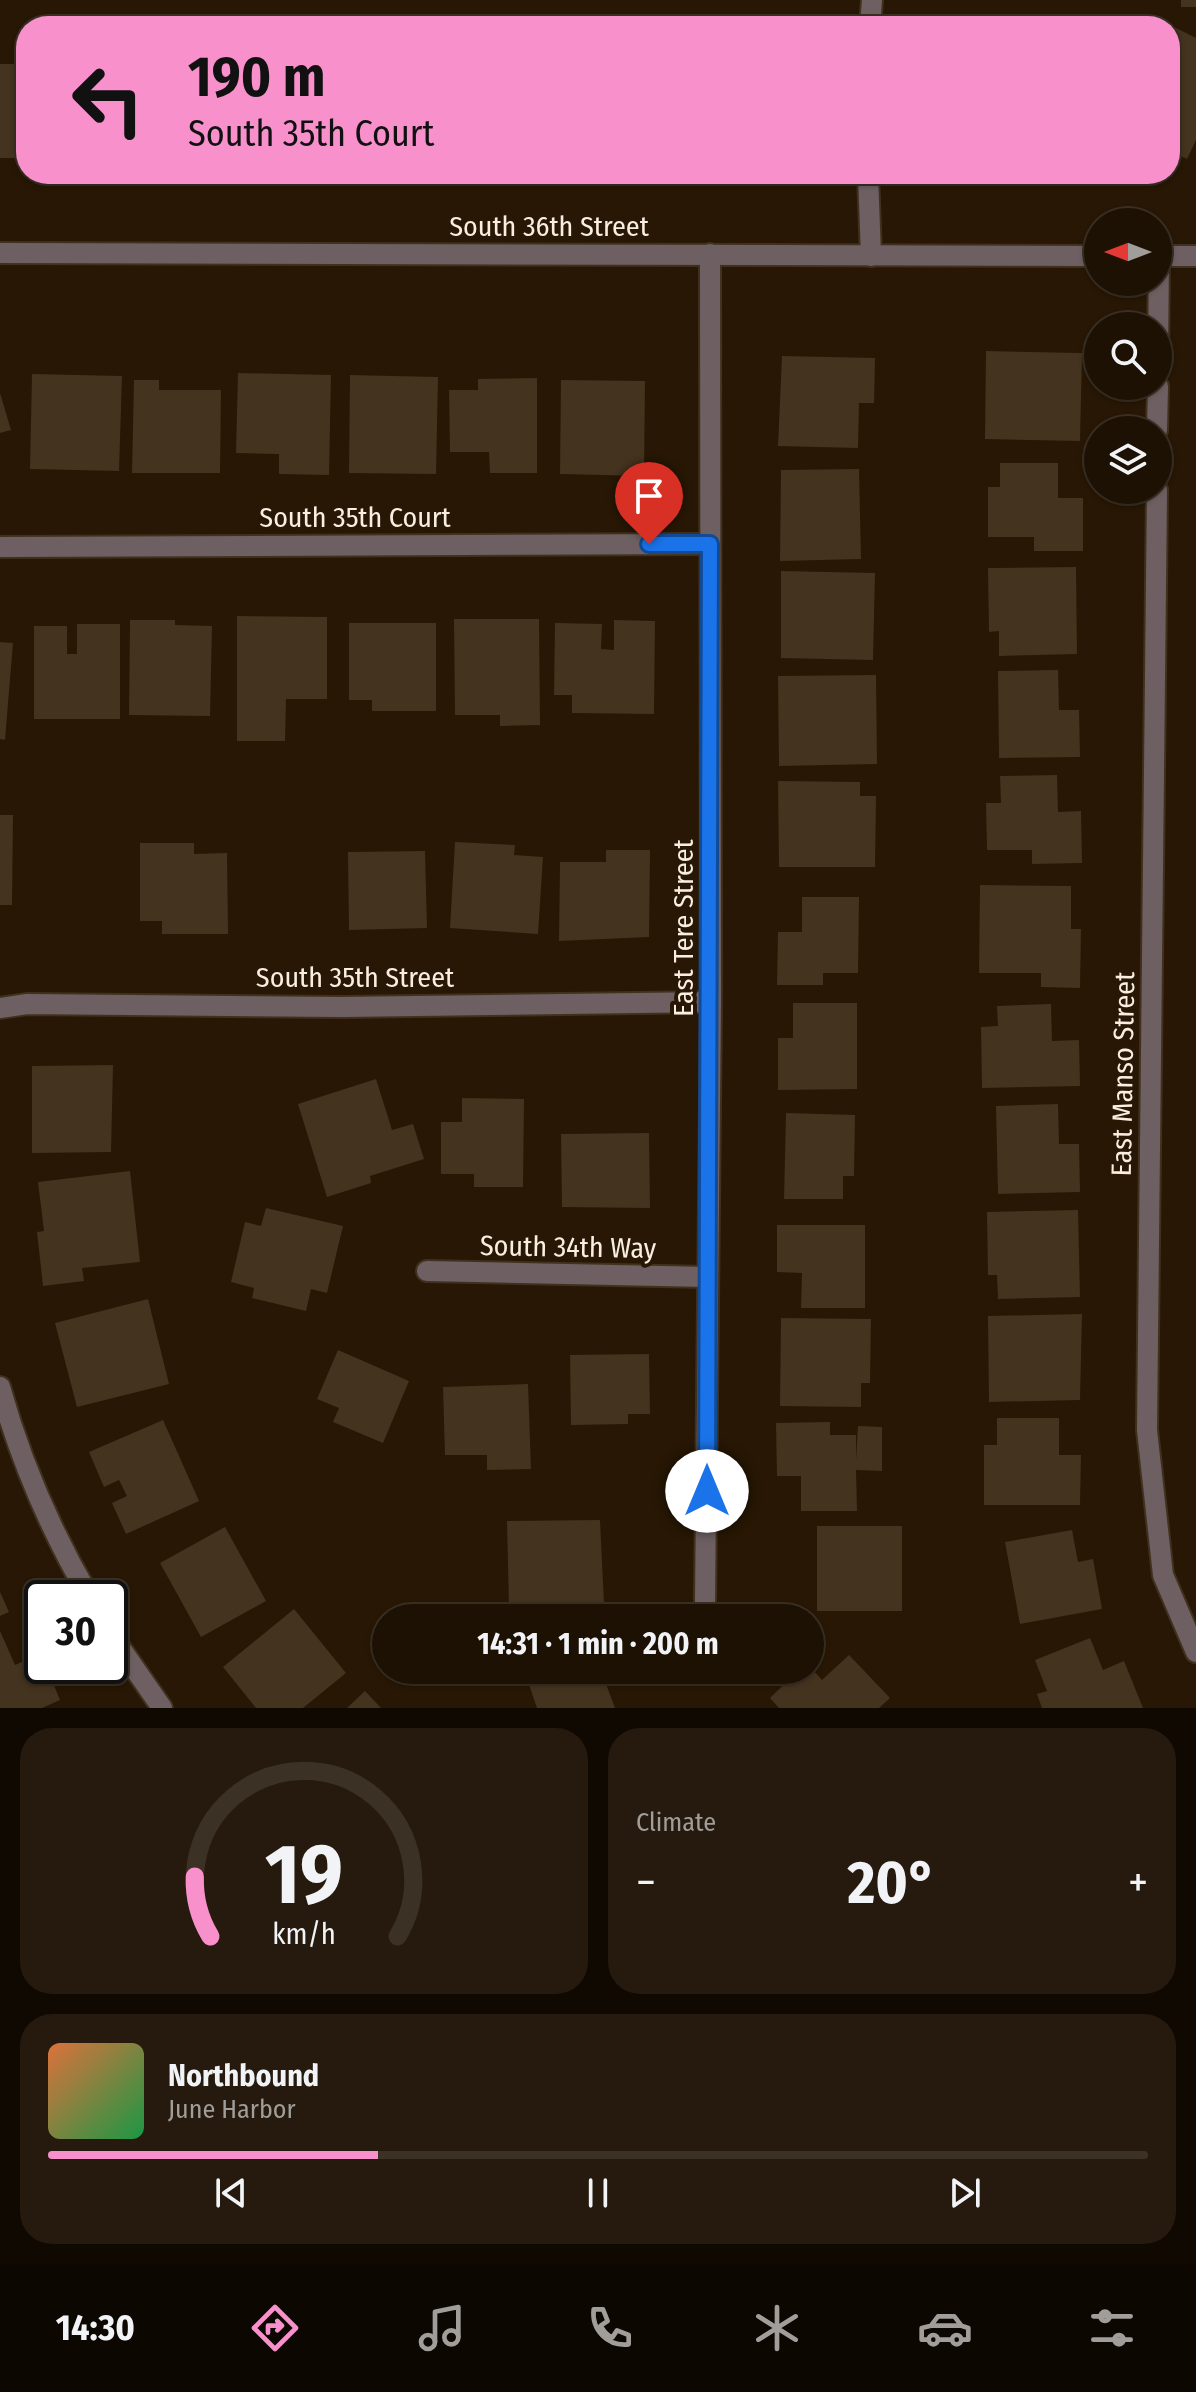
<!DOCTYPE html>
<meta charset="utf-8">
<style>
body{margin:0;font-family:"Fira Sans Condensed",sans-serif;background:#251a0d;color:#f1f3f6;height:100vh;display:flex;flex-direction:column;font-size:30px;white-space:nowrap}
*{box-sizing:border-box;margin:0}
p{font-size:26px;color:#a09d9a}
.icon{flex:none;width:44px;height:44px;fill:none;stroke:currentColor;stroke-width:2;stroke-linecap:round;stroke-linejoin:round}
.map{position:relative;height:1708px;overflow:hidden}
.details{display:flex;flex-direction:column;gap:20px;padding:20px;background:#100902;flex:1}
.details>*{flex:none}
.top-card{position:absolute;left:16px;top:16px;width:1164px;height:168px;border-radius:32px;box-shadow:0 2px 6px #0004,0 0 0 2px #3b3125;background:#f890cc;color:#111;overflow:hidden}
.needle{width:52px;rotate:270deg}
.buttons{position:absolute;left:1084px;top:208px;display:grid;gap:16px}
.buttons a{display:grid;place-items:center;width:88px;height:88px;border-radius:50%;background:#1d1103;box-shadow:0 2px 6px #0004,0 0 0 2px #3b3125;font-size:40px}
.speed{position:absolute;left:24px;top:1580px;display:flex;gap:16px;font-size:40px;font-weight:700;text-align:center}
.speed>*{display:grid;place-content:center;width:104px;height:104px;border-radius:50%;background:#1d1103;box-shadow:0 2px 6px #0004,0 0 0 2px #3b3125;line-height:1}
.speed .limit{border:4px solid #111;border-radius:12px;background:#fff;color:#111}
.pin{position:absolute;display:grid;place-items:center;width:68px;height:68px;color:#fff;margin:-82px -34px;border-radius:50% 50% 50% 0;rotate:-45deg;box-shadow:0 0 8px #0007}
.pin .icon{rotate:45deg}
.me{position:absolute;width:88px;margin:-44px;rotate:0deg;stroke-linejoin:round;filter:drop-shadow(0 0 6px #0008)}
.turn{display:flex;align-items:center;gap:28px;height:168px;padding:0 40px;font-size:36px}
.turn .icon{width:104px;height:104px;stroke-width:2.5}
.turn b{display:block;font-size:56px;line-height:68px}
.big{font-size:60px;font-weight:700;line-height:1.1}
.details .card{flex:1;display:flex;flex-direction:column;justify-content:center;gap:12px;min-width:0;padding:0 28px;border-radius:32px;background:#251a0d}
.details .dial{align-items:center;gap:0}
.dial svg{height:208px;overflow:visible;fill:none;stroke:#3b3125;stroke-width:7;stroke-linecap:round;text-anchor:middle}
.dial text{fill:#f1f3f6;stroke:none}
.song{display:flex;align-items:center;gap:24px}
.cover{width:96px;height:96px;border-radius:12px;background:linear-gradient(135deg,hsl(20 70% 55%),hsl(140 70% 35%))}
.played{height:8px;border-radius:4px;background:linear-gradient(90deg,#f890cc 30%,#3b3125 30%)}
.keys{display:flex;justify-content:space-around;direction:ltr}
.heat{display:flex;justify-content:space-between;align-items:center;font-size:44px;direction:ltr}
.details .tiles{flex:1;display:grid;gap:20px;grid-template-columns:1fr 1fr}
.card:last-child{grid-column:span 2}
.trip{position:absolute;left:372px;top:1604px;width:452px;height:80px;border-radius:40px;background:#1d1103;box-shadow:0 2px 6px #0004,0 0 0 2px #3b3125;font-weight:700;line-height:80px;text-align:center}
.tabs{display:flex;height:128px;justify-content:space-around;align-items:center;background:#0c0701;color:#a09d9a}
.tabs .icon{width:56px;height:56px}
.tabs .on{color:#f890cc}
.tabs b{font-size:36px;color:#f1f3f6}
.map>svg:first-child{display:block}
.building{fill:#44331e}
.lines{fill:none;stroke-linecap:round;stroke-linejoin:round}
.minor-casing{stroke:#40311f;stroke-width:24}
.minor{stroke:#6e6062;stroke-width:20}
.route-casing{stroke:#114b97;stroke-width:20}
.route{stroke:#1a73e8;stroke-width:14}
.labels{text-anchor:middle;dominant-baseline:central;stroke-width:8;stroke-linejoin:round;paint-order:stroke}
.street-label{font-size:28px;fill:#faeee2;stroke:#271704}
</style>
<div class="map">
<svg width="1196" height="1708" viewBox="0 0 1196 1708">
<rect width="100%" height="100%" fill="#271704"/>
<!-- building -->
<g class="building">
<rect x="1181" y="0" width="15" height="7"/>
<path d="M1170 25 1196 38V140L1187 159 1170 151Z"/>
<rect x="0" y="64" width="26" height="94"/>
<path d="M986 351 1082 353 1080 441 985 439Z"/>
<path d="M782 356 875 358 874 403H859L858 448 778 446Z"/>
<path d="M238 373 331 375 329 475 279 474V454L236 453Z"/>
<path d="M32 374 122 376 119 471 30 469Z"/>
<path d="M350 375 438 377 436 474 349 473Z"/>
<path d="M537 378V473H490L489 452H450L449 390H478V379Z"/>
<path d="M134 380H159V390H221L220 473H132Z"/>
<path d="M561 380 645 381 644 476 560 474Z"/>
<path d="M0 393 11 430 0 433Z"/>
<path d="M1000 463H1058V498H1083V551H1034V537H988V487H1000Z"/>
<path d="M859 469 861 559 780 561 781 470Z"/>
<path d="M1076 567 1077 654 999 656V631L989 632 988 568Z"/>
<path d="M781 571 875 573 873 660 781 658Z"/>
<path d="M237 616 327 617V699H286L285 741H237Z"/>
<path d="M454 619H539L540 725 500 726V715H455Z"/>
<path d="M130 620H175V625L212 626 210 716 129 715Z"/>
<path d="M614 620 655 621 654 714 572 713V695H554L555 623 602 624 601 649 614 650Z"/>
<path d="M349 623H436V711H372V700H349Z"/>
<path d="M77 624H120V719H34V626H67V654H77Z"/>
<path d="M0 642 13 643 5 740 0 739Z"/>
<path d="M1058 670 1059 710H1079L1080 757 999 758 998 671Z"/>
<path d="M876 675 877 764 779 766 778 676Z"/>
<path d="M1057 775 1058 812 1081 811 1082 863 1032 864V850H987L986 803H1001L1000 776Z"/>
<path d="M778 781 860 782V796H876L875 867H779Z"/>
<path d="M0 815H13L12 905H0Z"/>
<path d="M455 842 515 845 514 855 543 857 538 934 450 928Z"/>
<path d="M140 843H194V854L227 853 228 934H162V921H140Z"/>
<path d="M606 850H650L649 937 559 941 560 862H606Z"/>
<path d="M425 851 427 928 349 930 348 852Z"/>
<path d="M980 885 1071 886V929H1081L1080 988 1041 987V973H979Z"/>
<path d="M802 897H859L858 973H823V985H777L778 932H802Z"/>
<path d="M793 1003H857V1089L778 1090V1038H793Z"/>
<path d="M1051 1004 1052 1041 1079 1040 1080 1086 982 1088 981 1027 998 1026 997 1006Z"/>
<path d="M113 1065 111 1152 32 1153V1066Z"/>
<path d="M376 1079 392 1130 413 1124 424 1159 370 1176 371 1183 327 1197 298 1104Z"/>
<path d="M462 1098 524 1099 523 1187H474V1174H441V1122H462Z"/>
<path d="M1058 1104 1059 1144H1079L1080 1192 998 1194 996 1106Z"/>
<path d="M786 1113 855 1115 854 1176H843V1199H784Z"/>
<path d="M649 1133 650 1208 562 1207 561 1134Z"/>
<path d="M130 1171 140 1262 82 1268 84 1281 43 1286 37 1232 44 1231 38 1182Z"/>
<path d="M266 1208 343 1226 327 1293 311 1289 306 1311 252 1298 254 1288 231 1282 245 1222 261 1226Z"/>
<path d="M1078 1210 1080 1297 998 1299 997 1275H988L987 1212Z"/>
<path d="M777 1225H865V1308H801L802 1273 777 1272Z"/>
<path d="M148 1299 169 1384 77 1407 55 1323Z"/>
<path d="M1082 1314 1080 1400 989 1402 988 1316Z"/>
<path d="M781 1318 871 1319 870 1383H861V1407L780 1406Z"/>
<path d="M338 1350 409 1381 383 1443 333 1422 339 1408 317 1399Z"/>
<path d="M649 1354 650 1414H628V1424L571 1425 570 1355Z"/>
<path d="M528 1384 531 1469 487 1470V1455H445L443 1387Z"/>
<path d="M997 1418H1059V1455H1081L1080 1505H984V1445H997Z"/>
<path d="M163 1420 199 1501 126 1534 112 1503 127 1496 119 1480 104 1487 89 1452Z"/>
<path d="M830 1422V1435H856V1460L858 1426 882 1427V1471L856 1470 857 1511H801V1476H777L776 1423Z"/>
<path d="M600 1520 604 1604 509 1606 507 1521Z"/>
<rect x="817" y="1526" width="85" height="85"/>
<path d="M225 1527 266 1601 201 1637 160 1563Z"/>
<path d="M1072 1530 1078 1562 1093 1559 1102 1609 1020 1624 1005 1542Z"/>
<path d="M0 1592 9 1612 0 1616Z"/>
<path d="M294 1609 346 1673 303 1708H256L223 1667Z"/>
<path d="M0 1631 15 1665 40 1654 42 1666H46L60 1700 42 1708H0Z"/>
<path d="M1090 1638 1103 1670 1124 1661 1143 1708H1042L1037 1694 1047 1691 1035 1660Z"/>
<path d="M849 1655 890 1698 879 1708H779L770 1698 799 1670 810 1667 822 1680Z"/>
<path d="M524 1670H624L626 1677 606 1684 615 1708H537Z"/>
<path d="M365 1691 381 1708H347Z"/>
</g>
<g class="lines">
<defs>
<g id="minor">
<path d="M870 26 872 0"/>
<path d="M868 174 871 256"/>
<path d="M0 253 1098 256"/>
<path d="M1158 256H1196"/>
<path d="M1158 357 1159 256"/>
<path d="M1157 430 1158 386"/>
<path d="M1157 490 1147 1430 1163 1575 1196 1652"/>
<path d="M0 547 710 544"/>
<path d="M0 1008 27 1004 342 1007 711 1002"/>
<path d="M427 1271 708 1277"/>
<path d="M0 1387C20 1459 52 1533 90 1598"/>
<path d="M705 1602 711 1002 710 254"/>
<path d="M110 1633 162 1708"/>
</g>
</defs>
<!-- minor casing -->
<use href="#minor" class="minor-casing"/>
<!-- minor -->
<use href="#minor" class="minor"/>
</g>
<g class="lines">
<defs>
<path id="route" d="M649 544H710L707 1491"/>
</defs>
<!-- route casing -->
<use href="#route" class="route-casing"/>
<!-- route -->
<use href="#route" class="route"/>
</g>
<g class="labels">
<!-- street labels -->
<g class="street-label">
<text x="549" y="226">South 36th Street</text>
<text x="355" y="517">South 35th Court</text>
<text transform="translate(683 928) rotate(-90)">East Tere Street</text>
<text x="355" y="977">South 35th Street</text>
<text transform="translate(1123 1074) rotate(-89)">East Manso Street</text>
<text transform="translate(568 1247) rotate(1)">South 34th Way</text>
</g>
</g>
</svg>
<div class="buttons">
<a><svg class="needle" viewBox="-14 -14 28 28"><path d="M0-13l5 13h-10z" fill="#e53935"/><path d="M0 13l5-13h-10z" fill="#a09d9a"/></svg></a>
<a><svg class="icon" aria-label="search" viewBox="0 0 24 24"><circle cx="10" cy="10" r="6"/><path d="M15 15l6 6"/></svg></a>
<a><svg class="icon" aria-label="layers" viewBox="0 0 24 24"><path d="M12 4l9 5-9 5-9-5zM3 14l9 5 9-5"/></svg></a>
</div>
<div class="speed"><div class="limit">30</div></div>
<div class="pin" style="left:649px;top:544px;background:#d93025"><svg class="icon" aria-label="arrive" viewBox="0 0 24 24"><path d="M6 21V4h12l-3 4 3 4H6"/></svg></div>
<svg class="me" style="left:707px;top:1491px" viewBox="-20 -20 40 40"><circle r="19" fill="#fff"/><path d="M0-13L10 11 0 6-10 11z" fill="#1a73e8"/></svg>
<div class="trip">14:31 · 1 min · 200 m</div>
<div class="top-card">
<div class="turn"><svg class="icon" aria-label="left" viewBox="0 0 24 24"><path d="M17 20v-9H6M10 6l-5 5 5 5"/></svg><div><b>190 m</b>South 35th Court</div></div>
</div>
</div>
<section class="details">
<div class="tiles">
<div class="card dial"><svg viewBox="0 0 100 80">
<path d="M14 69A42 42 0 1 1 86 69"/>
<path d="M14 69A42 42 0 0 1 8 46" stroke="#f890cc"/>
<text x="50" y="56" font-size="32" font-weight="700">19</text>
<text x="50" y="72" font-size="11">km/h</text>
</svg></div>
<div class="card"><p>Climate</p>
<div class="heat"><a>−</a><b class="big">20°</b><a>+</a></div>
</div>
<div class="card">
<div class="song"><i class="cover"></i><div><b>Northbound</b><p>June Harbor</p></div></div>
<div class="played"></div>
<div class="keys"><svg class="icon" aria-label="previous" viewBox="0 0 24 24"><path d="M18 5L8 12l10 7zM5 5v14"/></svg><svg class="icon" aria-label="pause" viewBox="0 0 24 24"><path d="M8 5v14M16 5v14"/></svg><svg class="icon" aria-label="next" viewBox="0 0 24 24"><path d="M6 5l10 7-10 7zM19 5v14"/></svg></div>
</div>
</div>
</section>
<nav class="tabs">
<b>14:30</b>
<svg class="icon on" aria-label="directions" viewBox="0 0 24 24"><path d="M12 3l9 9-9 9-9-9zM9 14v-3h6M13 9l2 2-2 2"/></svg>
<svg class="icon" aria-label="music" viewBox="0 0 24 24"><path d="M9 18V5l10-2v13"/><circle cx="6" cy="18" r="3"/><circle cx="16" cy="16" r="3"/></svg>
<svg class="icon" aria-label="phone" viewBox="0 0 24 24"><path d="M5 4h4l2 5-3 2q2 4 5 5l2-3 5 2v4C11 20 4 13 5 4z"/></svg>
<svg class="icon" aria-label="climate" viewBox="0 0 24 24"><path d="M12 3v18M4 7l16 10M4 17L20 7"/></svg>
<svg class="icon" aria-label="car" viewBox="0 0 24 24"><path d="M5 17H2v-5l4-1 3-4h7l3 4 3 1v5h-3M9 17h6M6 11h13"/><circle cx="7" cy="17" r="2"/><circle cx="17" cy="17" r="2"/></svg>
<svg class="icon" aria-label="filters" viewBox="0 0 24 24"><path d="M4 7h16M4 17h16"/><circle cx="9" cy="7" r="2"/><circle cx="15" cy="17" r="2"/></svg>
</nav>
